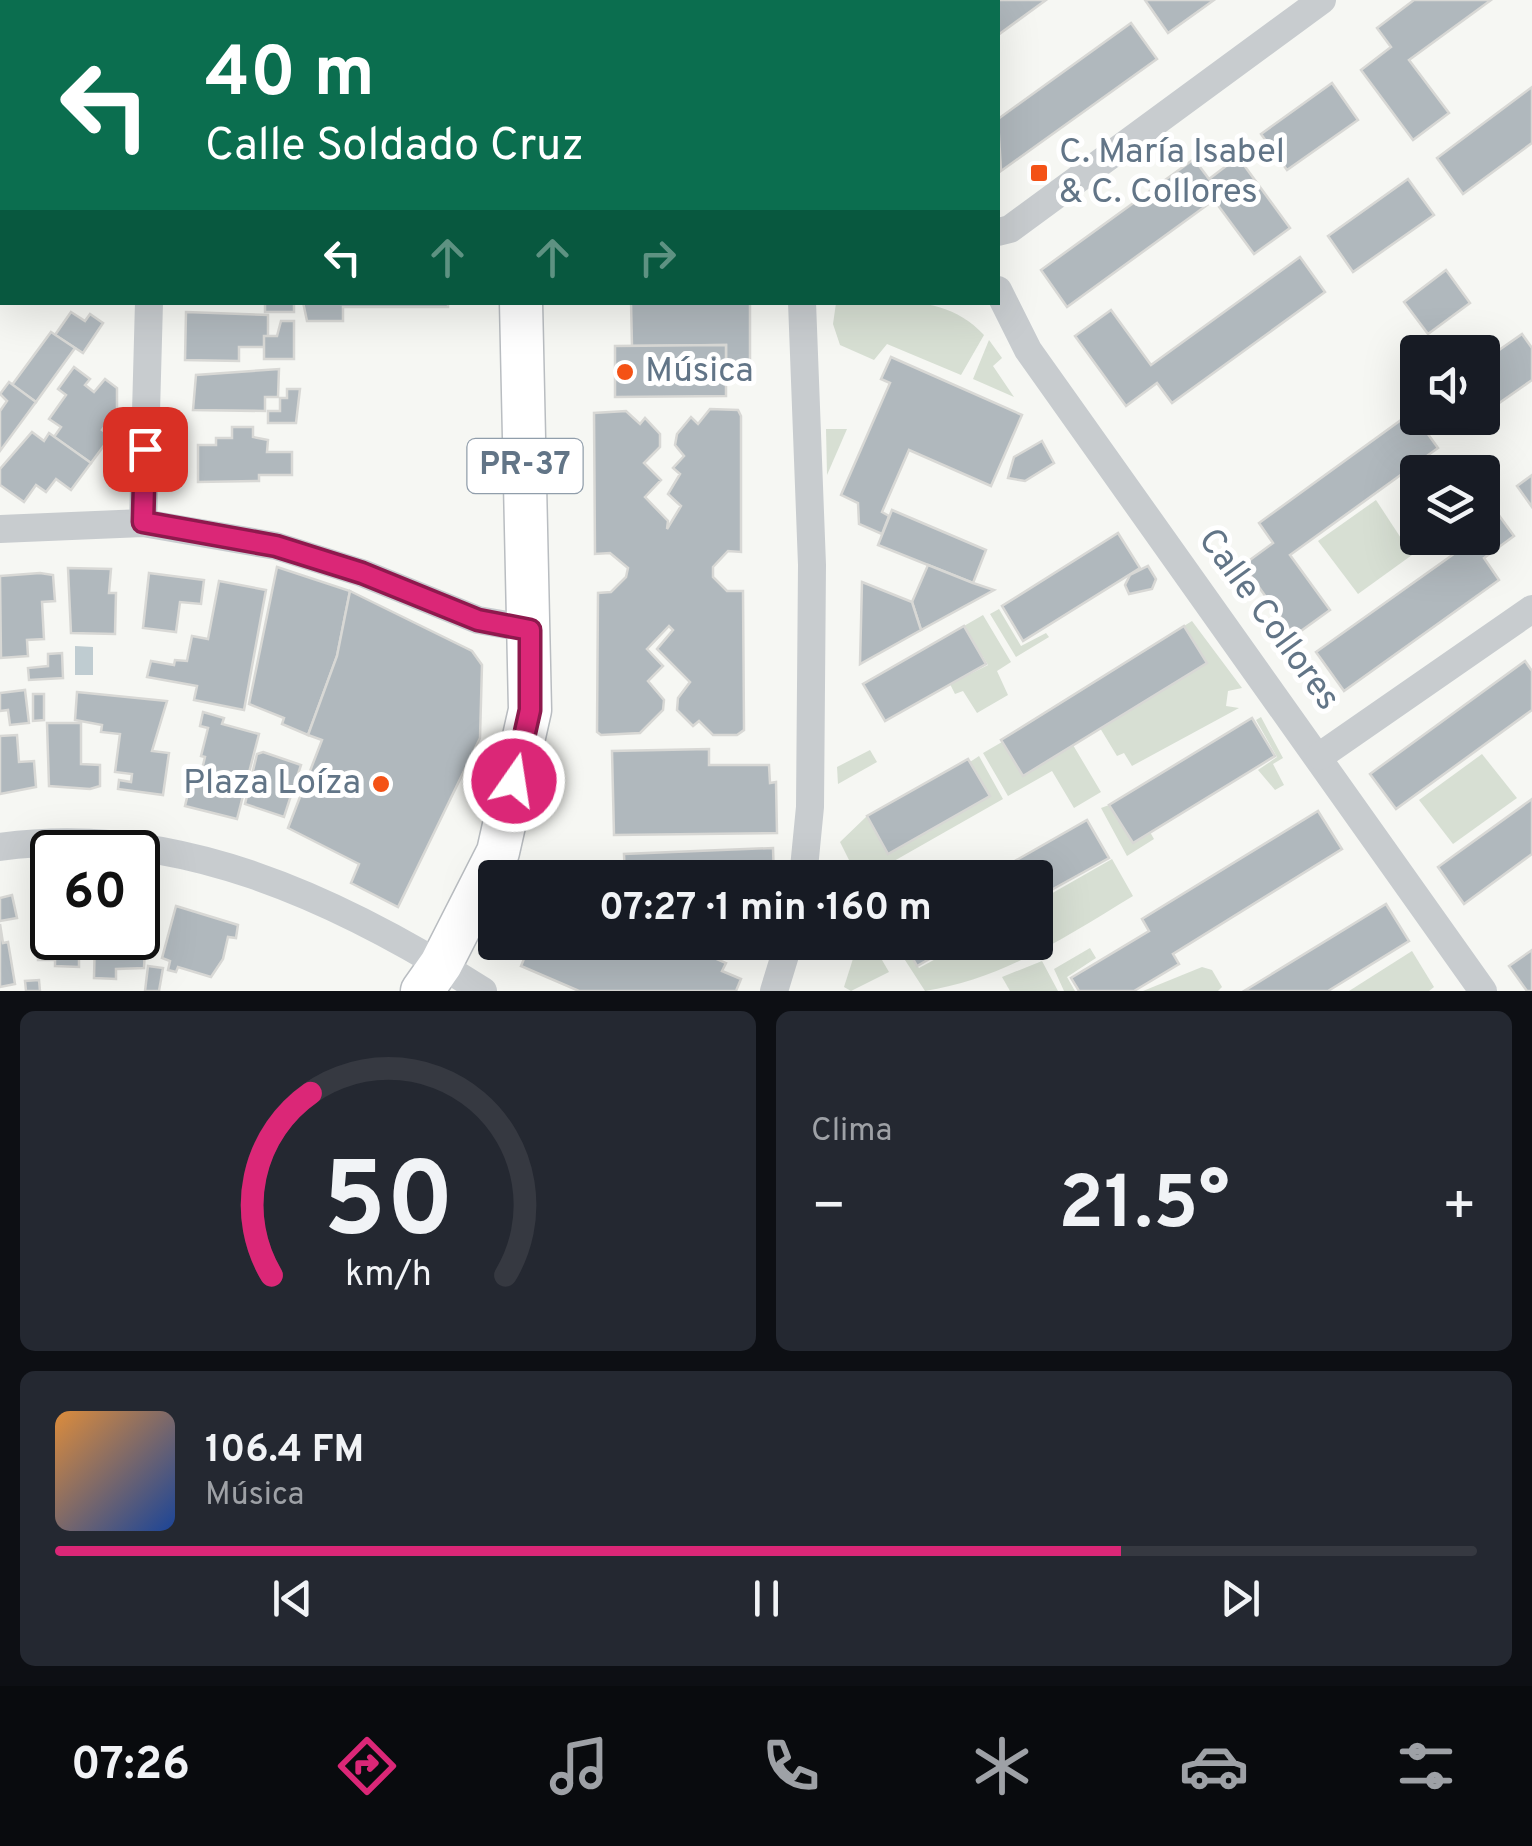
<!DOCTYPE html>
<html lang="es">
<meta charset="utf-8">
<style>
body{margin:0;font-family:Overpass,sans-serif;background:#242831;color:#f1f3f6;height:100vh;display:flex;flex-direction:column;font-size:38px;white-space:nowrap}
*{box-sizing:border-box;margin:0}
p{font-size:32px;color:#9ea1a6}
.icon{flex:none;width:55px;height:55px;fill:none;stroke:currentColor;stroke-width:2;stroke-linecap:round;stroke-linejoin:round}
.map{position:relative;height:991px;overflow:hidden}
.side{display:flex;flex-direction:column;gap:20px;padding:20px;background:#0d0f14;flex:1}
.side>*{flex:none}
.banner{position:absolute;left:0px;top:0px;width:1000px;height:305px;box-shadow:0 10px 40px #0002;background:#0b6e4f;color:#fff;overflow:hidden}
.buttons{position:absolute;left:1400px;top:335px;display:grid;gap:20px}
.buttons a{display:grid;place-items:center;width:100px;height:100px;border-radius:10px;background:#171b24;box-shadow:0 10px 40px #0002;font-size:50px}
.speed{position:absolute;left:30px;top:830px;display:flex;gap:20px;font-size:50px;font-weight:700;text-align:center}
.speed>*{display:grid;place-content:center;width:130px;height:130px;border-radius:50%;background:#171b24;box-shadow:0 10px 40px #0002;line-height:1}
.speed .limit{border:5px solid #111;border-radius:15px;background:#fff;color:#111}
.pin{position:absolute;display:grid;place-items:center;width:85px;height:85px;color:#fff;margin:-42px;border-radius:20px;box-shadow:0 5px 15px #0006}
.me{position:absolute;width:110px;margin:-55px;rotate:13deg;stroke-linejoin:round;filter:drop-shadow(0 0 8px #0008)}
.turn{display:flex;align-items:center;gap:35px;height:210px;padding:0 40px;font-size:45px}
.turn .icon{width:130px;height:130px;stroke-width:2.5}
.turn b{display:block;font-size:70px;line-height:85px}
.lanes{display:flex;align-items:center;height:95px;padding:0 40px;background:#0003;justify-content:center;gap:50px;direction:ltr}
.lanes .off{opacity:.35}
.big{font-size:75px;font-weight:700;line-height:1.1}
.side .widget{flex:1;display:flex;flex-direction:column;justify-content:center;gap:15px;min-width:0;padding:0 35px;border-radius:15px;background:#242831}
.side .dial{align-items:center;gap:0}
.dial svg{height:260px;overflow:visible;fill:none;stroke:#363941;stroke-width:7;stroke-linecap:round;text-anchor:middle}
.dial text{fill:#f1f3f6;stroke:none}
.song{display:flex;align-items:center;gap:30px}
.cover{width:120px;height:120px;border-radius:15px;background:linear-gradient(135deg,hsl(30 70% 55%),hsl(220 70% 35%))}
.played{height:10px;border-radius:5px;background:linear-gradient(90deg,#db2777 75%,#363941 75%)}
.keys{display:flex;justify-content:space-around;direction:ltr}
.heat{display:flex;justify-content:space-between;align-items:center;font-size:55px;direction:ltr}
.side .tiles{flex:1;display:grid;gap:20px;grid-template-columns:1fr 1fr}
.widget:last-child{grid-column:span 2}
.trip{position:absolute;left:478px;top:860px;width:575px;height:100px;border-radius:10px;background:#171b24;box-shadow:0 10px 40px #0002;font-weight:700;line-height:100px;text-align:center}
.tabs{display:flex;height:160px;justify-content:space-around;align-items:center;background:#090b0e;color:#9ea1a6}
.tabs .icon{width:70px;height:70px}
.tabs .current{color:#db2777}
.tabs b{font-size:45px;color:#f1f3f6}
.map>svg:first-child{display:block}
.green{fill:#d7dfd3}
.water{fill:#bfccd1}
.building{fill:#b0b8bd;stroke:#d8d8d5;stroke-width:2.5}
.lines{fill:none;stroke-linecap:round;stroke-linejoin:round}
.primary-casing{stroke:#b9bdc1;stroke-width:45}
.minor{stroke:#c8cccf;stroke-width:28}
.primary{stroke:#fff;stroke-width:42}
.route-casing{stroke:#8e194d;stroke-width:25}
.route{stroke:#db2777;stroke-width:18}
.poi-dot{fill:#f45216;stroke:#fff;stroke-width:4}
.labels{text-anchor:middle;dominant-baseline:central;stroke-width:10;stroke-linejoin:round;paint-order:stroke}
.shield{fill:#fff;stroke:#919eab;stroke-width:2.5}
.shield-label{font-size:32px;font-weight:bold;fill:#627587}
.poi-label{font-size:35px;fill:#627587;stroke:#fff;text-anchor:start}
.street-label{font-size:35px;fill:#627587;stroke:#fff}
</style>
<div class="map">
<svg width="1532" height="991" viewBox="0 0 1532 991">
<rect width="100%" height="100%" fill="#f6f7f3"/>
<!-- green -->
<g class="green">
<path d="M836 303C890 302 944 292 984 335L961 375 887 344 874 360 840 345 833 324Z"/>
<path d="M989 340 1002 358 993 366 1014 397 973 379Z"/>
<path d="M826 429H847L827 475Z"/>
<path d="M1376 500 1412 555 1358 594 1318 541Z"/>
<path d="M999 609 1021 646 1046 633 1049 637 1016 657 990 614Z"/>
<path d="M983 615 1011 662 997 671 1008 695 977 713 963 691 955 694 950 684 988 665 964 626Z"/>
<path d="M1192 621 1242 688 1228 691 1226 706 1239 708 1132 766 1124 753 1117 756 1100 728 1206 663 1184 626Z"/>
<path d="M1261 717 1283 758 1273 764 1284 785 1275 790 1258 770 1277 757 1256 720Z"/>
<path d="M1002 742 1023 776 1073 745 1101 792 1074 808 1052 771 1008 796 983 753Z"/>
<path d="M870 750 877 762 838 784 837 767Z"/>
<path d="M1482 754 1517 798 1453 844 1419 800Z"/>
<path d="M979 756 1003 799 894 861 855 872 840 842 867 816 989 795 970 762Z"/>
<path d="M1109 805 1133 843 1150 832 1154 839 1127 856 1101 808Z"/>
<path d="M1112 859 1133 896C1067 936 1003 979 925 991L894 943H901L919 968 965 943 1035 942V903Z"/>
<path d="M858 943H872L889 972 851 991 844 987Z"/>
<path d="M1090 948 1096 958 1067 977 1075 991H1064L1054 969Z"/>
<path d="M1412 951 1434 987 1429 991H1349Z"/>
<path d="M1042 961 1058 991H1010L1002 977Z"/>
<path d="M1202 967 1212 970 1222 987 1218 991H1143Z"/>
</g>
<!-- water -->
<path class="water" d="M75 646 93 647V675H75Z"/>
<!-- building -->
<g class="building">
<path d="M0 0H51L54 2H2V13Z"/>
<rect x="191" y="0" width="66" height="2"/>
<rect x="312" y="0" width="47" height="2"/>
<rect x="382" y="0" width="60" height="2"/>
<path d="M591 0H658L654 2Z"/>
<path d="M787 0H849L850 2H784Z"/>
<path d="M970 0H1046L998 35V2H967Z"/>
<path d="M1145 0H1214L1168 33Z"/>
<path d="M1414 0H1491L1409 60 1449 113 1413 140 1361 70 1391 47 1377 28Z"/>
<path d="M1131 23 1157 59 1001 171 998 119Z"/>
<path d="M1332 83 1358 120 1287 170 1261 134Z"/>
<path d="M1532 87V143L1463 194 1437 158Z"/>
<path d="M1238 157 1290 228 1254 254 1214 200 1067 307 1041 270 1194 159 1209 179Z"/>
<path d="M1408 179 1434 215 1353 272 1328 236Z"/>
<path d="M1300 257 1325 292 1172 403 1157 383 1126 406 1075 336 1111 310 1151 365Z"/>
<path d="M1446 270 1470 303 1428 334 1404 302Z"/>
<rect x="265" y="302" width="29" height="10"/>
<path d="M303 302H448V307H343V321H307Z"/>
<path d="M631 302H750V367L726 368V345L632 346Z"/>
<path d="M71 312 85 321 90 314 103 323 83 353 55 335Z"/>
<path d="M186 312 268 315V347H239V361L185 360Z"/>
<path d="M281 321H294V359H264V336H277Z"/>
<path d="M51 332 75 348 36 402 12 385Z"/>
<path d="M1522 334 1532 348V380L1482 415V362Z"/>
<path d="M726 345V396L615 397V346Z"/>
<path d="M891 357 1022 415 991 486 909 450 882 512 889 516 882 534 859 524 858 503 841 495 890 383 881 379Z"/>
<path d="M74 367 90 379 85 385 94 392 105 379 117 388V410L102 430 111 436 91 463 54 437 61 427 49 419 66 395 58 389Z"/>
<path d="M279 369 278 397H265V411L193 410 196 375Z"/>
<path d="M9 382 36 402 0 451V411L7 401 0 394Z"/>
<path d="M287 389H300L296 423H268V411H280V398H287Z"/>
<path d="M710 409 738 410 741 416V552L728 551 713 567V577L727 591H743L744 730 737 735H713L699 721 693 726 677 710 678 698 690 682 657 649 673 630 669 626 647 649 663 666 648 681 664 700 663 710 640 733 601 735 597 732 598 593 611 592 626 577 628 568 610 553 595 554 594 413 626 411 640 424 645 418 660 434V447L644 463 661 480 645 497 668 521 667 529 681 506 668 494 680 474 673 468 684 456 675 445 677 434 691 417 698 424Z"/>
<path d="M1412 412 1438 448 1290 555 1330 610 1294 636 1243 565 1273 543 1259 523Z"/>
<path d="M232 427H253V437L268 440 267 452H292V475H259V481L198 482V445H216V438H232Z"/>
<path d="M32 432 44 441 49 433 91 463 71 490 56 479 46 492 36 485 24 502 0 485V469Z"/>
<path d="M1042 441 1054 463 1025 481 1008 478 1014 457Z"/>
<path d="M1532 475V507L1517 486Z"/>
<path d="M1482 492 1514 536 1484 558 1499 580 1344 691 1316 652 1465 546 1459 538H1482Z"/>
<path d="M892 510 986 550 973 583 878 545Z"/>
<path d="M1118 533 1140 568 1023 641 1002 606Z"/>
<path d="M928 565 973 583 994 590 921 630 912 602Z"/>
<path d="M1148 566 1156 579 1152 589 1129 594 1125 585 1130 575Z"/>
<path d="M277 567 350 591 337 656 308 735 282 724 284 718 249 704Z"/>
<path d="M68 568 111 569 109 593H116L115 634 71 633Z"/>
<path d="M40 573 53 575 55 601 42 602 44 639 27 640 28 656 1 658 0 576Z"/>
<path d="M149 573 204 580 201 604 180 602 176 632 143 628Z"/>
<path d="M219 581 266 590 244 710 194 700 197 686 147 677 151 661 174 665 175 660 187 661 192 636 208 639Z"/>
<path d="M862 582 912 602 921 630 860 664Z"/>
<path d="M350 591 472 651 482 665 480 738 398 907 351 883 359 864 288 828 322 740 308 735 337 656Z"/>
<path d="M964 626 986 664 885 721 863 684Z"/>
<path d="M1184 626 1207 663 1023 776 1001 740Z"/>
<path d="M62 653 63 678 29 680 28 668 48 666V654Z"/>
<path d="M1525 661 1532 671V710L1396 809 1370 774Z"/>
<path d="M25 690 29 723 10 725 8 710 0 711V693Z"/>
<path d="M77 692 167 701 152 751 169 753 163 795 118 789 119 780 131 782 132 774 115 772 120 734 101 732 102 725 75 720Z"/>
<path d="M33 694H44V720L33 721Z"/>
<path d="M203 712 224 718 222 724 259 734 237 819 185 806 190 785 198 786 205 757 201 756 208 728 200 726Z"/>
<path d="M1252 718 1275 756 1133 843 1109 805Z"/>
<path d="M47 723H81V764L100 765V786L90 789 49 786Z"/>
<path d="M17 735 19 762 34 761 36 787 0 794V736Z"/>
<path d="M709 749V765H769L770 783 776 782 777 833 614 835 612 751Z"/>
<path d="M263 752 301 765 284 817 245 804 257 754Z"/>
<path d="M968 759 990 796 888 854 867 816Z"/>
<path d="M1532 799V854L1464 904 1438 867Z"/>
<path d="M1318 811 1342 849 1173 954 1179 964 1134 991H1079L1071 978 1149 931 1142 919Z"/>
<path d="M1087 820 1109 858 1035 899V878H985Z"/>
<path d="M773 848 774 878H625L624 854Z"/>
<path d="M138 889H148L144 968 116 969V979L94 978 95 938H138Z"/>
<path d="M50 891 52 938 79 942V967L55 966V960H38V946H32V896H50Z"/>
<path d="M12 895 17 918 0 921V898Z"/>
<path d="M1386 904 1409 941 1328 991H1244Z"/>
<path d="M176 906 238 925 236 938 228 937 223 959 211 977 178 967 176 972 168 970 170 961 162 958Z"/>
<path d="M0 924 3 943 8 942 15 984 0 987Z"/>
<path d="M531 942H678L726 963 722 971 741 979 736 991H579L521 966Z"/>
<path d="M904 942H959L917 966Z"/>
<path d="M1532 950V991H1527L1509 966Z"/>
<path d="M148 966 163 968 159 991H145Z"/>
<path d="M39 980 40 991H26L25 981Z"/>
</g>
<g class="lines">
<defs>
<g id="primary">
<path d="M517 0V2"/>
<path d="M422 991 441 964 498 852 530 710 521 302"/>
</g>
</defs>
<!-- primary casing -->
<use href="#primary" class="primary-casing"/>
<!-- minor -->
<g class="minor">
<path d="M920 0 921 2"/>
<path d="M105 2 107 0"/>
<path d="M0 142 2 139"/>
<path d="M998 232 1010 229 1322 0"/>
<path d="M998 290 1028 350 1483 991"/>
<path d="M802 302 812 565 810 807 803 878"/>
<path d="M143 523 149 302"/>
<path d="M0 529 143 523 276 546 362 573 478 620 530 629"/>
<path d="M1320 756 1532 609"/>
<path d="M0 847C175 822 339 899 483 991"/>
<path d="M774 991 789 942"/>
</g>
<!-- primary -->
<use href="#primary" class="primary"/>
</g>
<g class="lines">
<defs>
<path id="route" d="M145 449 143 522 276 546 362 573 478 620 530 630V710L514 781"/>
</defs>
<!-- route casing -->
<use href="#route" class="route-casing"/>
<!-- route -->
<use href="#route" class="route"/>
</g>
<!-- markers -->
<g class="poi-dot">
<rect x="1029" y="163" width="20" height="20" rx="5"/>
<circle cx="625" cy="372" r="10"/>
<circle cx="381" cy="784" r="10"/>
</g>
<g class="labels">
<!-- shield labels -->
<rect class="shield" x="467.5" y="439" width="115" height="54" rx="8"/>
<g class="shield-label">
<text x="525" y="466">PR-37</text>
</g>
<!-- poi labels -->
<g class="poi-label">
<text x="1059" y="153">C. María Isabel<tspan x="1059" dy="40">&amp; C. Collores</tspan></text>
<text x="645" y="372">Música</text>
<text x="361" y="784" text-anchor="end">Plaza Loíza</text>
</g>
<!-- street labels -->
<g class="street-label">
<text transform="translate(1268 620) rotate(54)">Calle Collores</text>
</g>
</g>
</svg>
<div class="buttons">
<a><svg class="icon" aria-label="sound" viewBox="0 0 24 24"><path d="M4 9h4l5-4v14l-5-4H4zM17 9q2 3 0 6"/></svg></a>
<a><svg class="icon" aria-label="layers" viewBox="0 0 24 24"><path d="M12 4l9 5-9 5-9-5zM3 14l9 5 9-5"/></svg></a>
</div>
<div class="speed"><div class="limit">60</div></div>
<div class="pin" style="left:145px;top:449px;background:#d93025"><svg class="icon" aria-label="arrive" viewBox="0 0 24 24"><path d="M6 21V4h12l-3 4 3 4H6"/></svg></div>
<svg class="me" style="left:514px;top:781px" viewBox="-20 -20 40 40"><circle r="17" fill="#db2777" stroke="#fff" stroke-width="3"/><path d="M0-11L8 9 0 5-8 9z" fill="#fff"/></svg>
<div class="trip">07:27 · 1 min · 160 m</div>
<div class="banner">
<div class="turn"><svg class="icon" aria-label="left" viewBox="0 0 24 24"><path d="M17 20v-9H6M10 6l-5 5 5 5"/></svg><div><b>40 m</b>Calle Soldado Cruz</div></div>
<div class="lanes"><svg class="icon" aria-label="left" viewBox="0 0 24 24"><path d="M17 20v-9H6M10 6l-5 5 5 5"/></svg><svg class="icon off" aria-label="ahead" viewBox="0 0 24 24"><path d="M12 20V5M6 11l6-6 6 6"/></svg><svg class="icon off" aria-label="ahead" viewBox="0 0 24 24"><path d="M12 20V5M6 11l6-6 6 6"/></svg><svg class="icon off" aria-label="right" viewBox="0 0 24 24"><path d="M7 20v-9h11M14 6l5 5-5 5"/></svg></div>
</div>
</div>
<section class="side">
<div class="tiles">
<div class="widget dial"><svg viewBox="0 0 100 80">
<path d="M14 69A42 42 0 1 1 86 69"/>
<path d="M14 69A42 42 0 0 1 26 13" stroke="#db2777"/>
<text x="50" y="56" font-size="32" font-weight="700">50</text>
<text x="50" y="72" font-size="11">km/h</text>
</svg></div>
<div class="widget"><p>Clima</p>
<div class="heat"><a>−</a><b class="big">21.5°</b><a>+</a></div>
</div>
<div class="widget">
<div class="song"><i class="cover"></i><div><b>106.4 FM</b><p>Música</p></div></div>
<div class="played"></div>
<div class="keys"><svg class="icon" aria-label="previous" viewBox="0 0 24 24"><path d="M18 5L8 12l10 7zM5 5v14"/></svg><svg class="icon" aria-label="pause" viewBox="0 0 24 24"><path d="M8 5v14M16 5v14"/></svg><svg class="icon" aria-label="next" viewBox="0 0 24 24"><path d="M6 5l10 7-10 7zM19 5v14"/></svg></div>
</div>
</div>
</section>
<nav class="tabs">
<b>07:26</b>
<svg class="icon current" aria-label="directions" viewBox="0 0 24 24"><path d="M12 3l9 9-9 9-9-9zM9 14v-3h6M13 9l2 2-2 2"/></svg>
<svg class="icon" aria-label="music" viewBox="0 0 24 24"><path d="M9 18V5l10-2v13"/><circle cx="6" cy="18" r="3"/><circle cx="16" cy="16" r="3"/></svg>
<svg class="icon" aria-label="phone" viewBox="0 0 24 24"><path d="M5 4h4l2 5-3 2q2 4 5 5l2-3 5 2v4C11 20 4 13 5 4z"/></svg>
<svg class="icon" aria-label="climate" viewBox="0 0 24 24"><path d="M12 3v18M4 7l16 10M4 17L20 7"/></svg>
<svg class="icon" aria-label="car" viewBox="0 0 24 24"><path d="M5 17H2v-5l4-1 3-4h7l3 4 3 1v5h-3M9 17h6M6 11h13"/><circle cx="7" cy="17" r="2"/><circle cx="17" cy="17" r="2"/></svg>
<svg class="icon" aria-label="filters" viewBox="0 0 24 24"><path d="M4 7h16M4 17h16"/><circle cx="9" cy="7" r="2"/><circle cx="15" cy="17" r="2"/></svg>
</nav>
